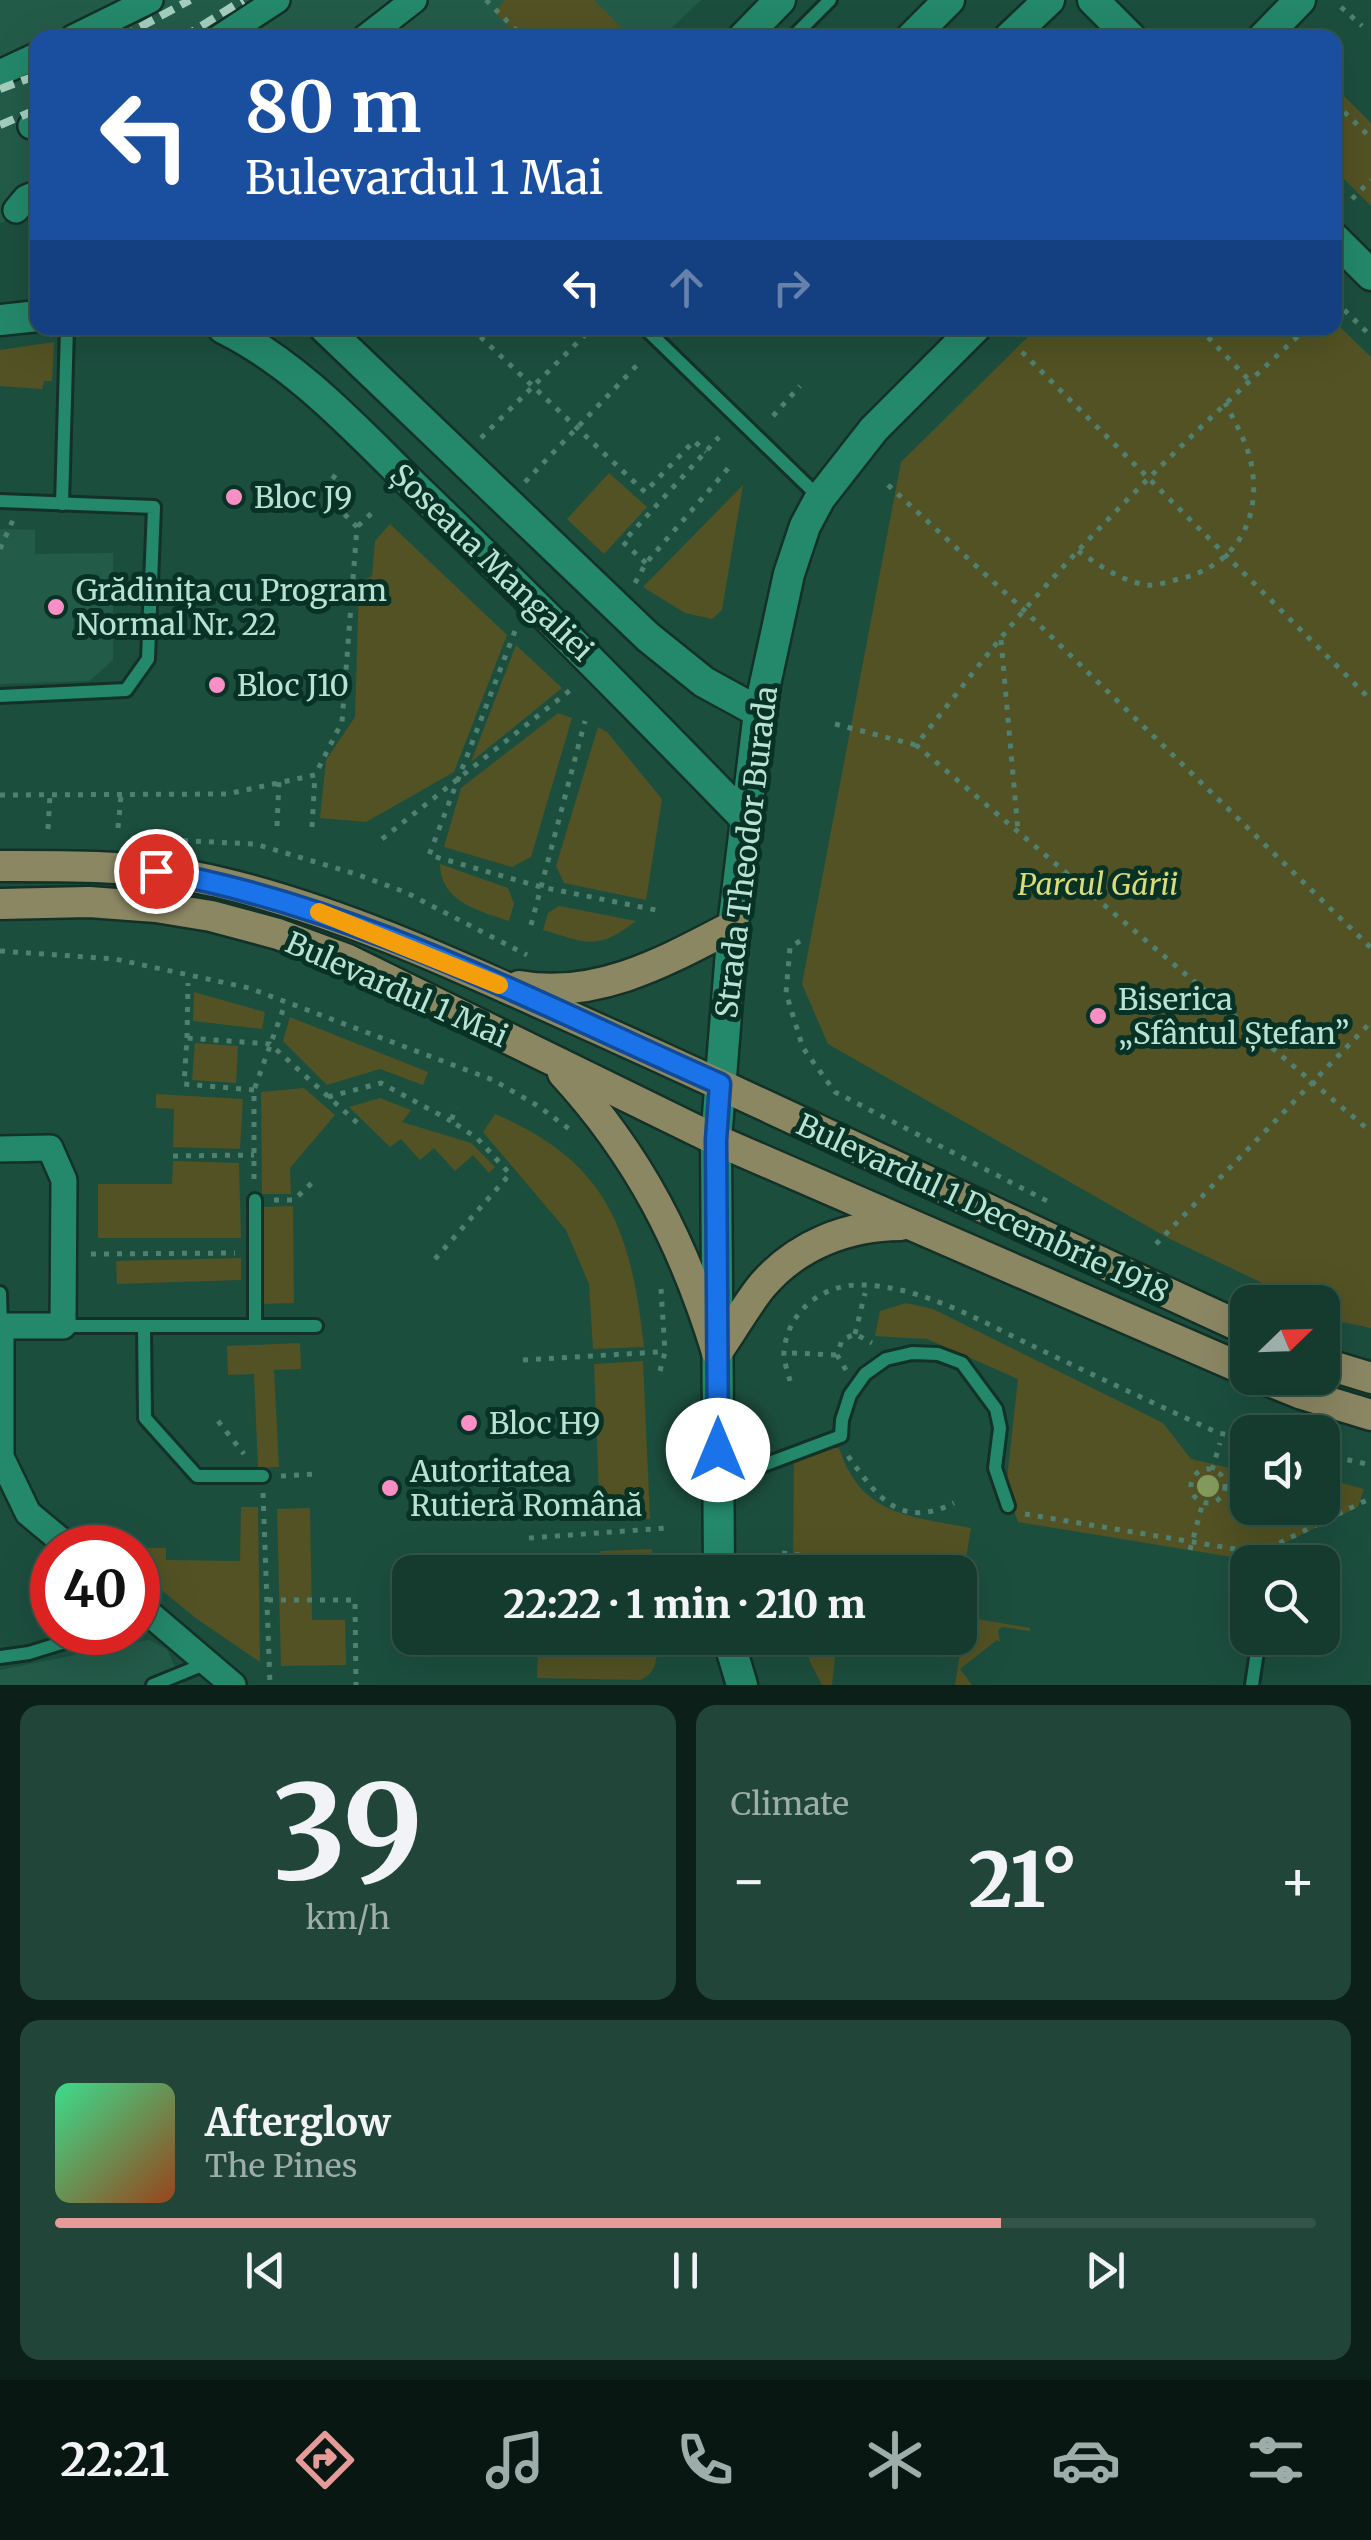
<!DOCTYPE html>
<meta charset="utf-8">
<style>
body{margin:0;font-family:Merriweather,serif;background:#22453a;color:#f1f3f6;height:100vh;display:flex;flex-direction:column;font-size:38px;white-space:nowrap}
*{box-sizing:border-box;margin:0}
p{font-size:32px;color:#9dadaa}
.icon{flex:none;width:55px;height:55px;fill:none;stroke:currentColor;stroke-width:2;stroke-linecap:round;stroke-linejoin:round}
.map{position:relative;height:1685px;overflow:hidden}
.drawer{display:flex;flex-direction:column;gap:20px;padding:20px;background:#0c2019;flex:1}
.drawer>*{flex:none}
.top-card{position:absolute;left:30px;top:30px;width:1312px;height:305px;border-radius:20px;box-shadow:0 10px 40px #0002,0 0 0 2px #34544a;background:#1a4fa0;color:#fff;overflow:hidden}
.needle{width:65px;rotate:67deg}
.controls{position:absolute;left:1230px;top:1285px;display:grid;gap:20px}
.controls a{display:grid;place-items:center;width:110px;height:110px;border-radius:20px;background:#153a2e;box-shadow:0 10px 40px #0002,0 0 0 2px #34544a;font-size:50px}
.speed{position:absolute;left:30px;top:1525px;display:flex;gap:20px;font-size:50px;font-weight:700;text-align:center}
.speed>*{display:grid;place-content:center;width:130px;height:130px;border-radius:50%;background:#153a2e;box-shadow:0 10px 40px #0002,0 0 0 2px #34544a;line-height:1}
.speed .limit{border:15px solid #d22;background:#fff;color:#111}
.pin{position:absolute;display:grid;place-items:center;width:85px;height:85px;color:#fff;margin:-42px;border:5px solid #fff;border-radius:50%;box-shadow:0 2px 10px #0007}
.me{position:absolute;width:110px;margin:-55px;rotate:0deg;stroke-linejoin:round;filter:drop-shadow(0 0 8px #0008)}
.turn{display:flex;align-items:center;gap:35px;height:210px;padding:0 50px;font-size:45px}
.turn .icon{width:130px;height:130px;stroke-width:2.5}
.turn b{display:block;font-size:70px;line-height:85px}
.lanes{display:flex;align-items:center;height:95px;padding:0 50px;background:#0003;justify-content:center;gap:50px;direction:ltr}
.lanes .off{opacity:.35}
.big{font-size:75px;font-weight:800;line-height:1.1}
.drawer .widget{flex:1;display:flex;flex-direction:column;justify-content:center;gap:15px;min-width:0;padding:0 35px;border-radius:20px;background:#22453a}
.drawer .dial{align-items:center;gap:0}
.dial b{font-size:130px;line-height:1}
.song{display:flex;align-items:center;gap:30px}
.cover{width:120px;height:120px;border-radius:15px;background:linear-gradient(135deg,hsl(150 70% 55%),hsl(20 70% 35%))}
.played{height:10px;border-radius:5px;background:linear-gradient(90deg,#e69b98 75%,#34544a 75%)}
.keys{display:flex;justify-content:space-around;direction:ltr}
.heat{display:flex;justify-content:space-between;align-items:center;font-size:55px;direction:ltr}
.drawer .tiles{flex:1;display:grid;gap:20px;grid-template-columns:1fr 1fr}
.widget:last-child{grid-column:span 2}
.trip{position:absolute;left:392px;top:1555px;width:585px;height:100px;border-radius:20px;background:#153a2e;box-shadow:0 10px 40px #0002,0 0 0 2px #34544a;font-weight:800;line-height:100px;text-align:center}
.tabs{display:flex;height:160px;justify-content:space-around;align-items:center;background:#081712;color:#9dadaa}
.tabs .icon{width:70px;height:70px}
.tabs .active{color:#e69b98}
.tabs b{font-size:45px;color:#f1f3f6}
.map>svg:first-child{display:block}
.built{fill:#235b49}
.green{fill:#525224}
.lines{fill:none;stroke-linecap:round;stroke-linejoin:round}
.lane-casing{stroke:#133127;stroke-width:18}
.street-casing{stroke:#133127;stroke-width:30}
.secondary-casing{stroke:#133127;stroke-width:35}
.primary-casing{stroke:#133127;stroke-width:35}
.path{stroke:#50806f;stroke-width:5;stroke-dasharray:5 8;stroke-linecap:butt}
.lane{stroke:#24886a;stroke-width:12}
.street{stroke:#24886a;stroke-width:25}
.secondary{stroke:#24886a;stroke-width:30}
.primary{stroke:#8c8763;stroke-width:30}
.rail{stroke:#a3cebd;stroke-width:8;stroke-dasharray:15 8;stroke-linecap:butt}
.tree{fill:#859c5e}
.route-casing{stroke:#114b97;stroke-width:25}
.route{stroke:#1a73e8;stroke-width:18}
.slow{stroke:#f59e0b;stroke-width:18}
.poi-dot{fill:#fa8fc6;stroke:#093226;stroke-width:4}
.labels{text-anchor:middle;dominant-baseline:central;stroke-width:10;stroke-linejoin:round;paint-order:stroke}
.poi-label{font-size:30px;fill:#b8e2d1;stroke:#093226;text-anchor:start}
.street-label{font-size:30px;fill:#b8e2d1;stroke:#093226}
.park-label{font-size:30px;font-style:italic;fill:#dbdb78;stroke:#093226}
</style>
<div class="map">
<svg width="1371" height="1685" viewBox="0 0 1371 1685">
<rect width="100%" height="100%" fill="#1c4e3e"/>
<!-- built -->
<g class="built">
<path d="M0 0H701L662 37 38 38 37 212 0 223Z"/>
<path d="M0 529 35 530V554L113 553V660L89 681 0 684Z"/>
<path d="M149 1640 167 1649 183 1685H0V1670Z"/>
</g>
<!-- green -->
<g class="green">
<path d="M505 0H594L631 37H519L494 12Z"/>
<path d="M1335 87 1371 123V206L1335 170Z"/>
<path d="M1335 322 1371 357V1328L1342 1322 1323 1312 1322 1302H1302L1168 1238 828 1044 802 984 901 462 1037 328H1335Z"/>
<path d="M54 342 52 381H44L42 389 0 386V350Z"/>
<path d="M609 473 647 507 604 554 567 519Z"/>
<path d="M743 485 722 610 712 619 685 613 643 587Z"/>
<path d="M390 524 507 635 454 772 366 822 320 818 326 760 355 717 359 583 372 576 375 541Z"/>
<path d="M516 645 562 688 471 762Z"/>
<path d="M558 713 572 718 531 857 512 867 444 847 461 788Z"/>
<path d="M598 727 607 732 662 799 646 900 564 883 556 866Z"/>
<path d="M440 864 508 888 514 904 509 921C480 911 440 902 440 864Z"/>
<path d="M559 906 636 921C597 951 587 943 543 930L548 913Z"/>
<path d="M194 992 265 1012 262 1029 193 1021Z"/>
<path d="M290 1017 428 1072 423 1085 380 1069 327 1085 283 1041Z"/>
<path d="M195 1043 238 1046 236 1083 192 1080Z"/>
<path d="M304 1088 335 1115 290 1168 291 1194H262L261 1092Z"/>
<path d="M156 1094 243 1099 240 1149 173 1147 174 1109 156 1108Z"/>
<path d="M380 1098 411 1110 402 1122 471 1143 495 1167 489 1173 473 1155 455 1171 434 1148 420 1160 401 1139 390 1147 349 1107Z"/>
<path d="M495 1114C609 1163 631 1231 644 1347L593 1349 589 1284 566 1230 483 1132Z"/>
<path d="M173 1161 239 1163 241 1238H98V1184H172Z"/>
<path d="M293 1206 294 1303 262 1304V1207Z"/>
<path d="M241 1258V1280L117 1284 116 1261Z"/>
<path d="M906 1303 933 1309 1163 1423 1191 1459 1234 1469 1247 1462 1248 1508H1322L1323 1478 1364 1489 1358 1507 1250 1560 1018 1522 1006 1488 1018 1379 927 1339 875 1336 880 1311Z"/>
<path d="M300 1343 301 1369 274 1370 279 1467 258 1468 254 1374 228 1375 227 1346Z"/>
<path d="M643 1361 650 1519 600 1521 594 1364Z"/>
<path d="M794 1447 839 1448C861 1516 910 1516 971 1528L960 1595V1572H793Z"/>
<path d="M241 1507H258L260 1662 197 1619 138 1571V1548L116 1547 166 1548V1560L240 1561Z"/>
<path d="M310 1508 312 1620H345L346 1665 281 1666 277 1509Z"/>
<path d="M652 1549 653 1572H591L601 1551Z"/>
<path d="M960 1616 1030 1628V1631L1002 1627 998 1630 1000 1642 997 1640 960 1669 972 1685H955L963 1634Z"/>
<path d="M551 1638H656C657 1656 659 1672 640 1680L537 1678 538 1651Z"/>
<path d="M804 1638H837L832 1685H822L810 1662Z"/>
</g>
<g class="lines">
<defs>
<g id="lane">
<path d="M792 38 830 0"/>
<path d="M645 328 819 497"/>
<path d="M0 501 154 507 148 659 126 690 0 696"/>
<path d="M62 504 67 328"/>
<path d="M255 1200V1326"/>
<path d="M0 1293 1 1326"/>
<path d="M63 1326H316"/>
<path d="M144 1326 145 1418 197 1476H263"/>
<path d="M721 1481 841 1436 842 1420 850 1395 865 1374 886 1359 912 1353 938 1354 962 1363 996 1409 1000 1428 995 1468 1008 1506"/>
<path d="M0 1657 29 1653 97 1632"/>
<path d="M153 1685 207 1663"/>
<path d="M1252 1685 1259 1638"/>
</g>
<g id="street">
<path d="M73 38 150 0"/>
<path d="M219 38 277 0"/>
<path d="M365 38 414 0"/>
<path d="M2 72 38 55"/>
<path d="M31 126 38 123"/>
<path d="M16 210 26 198 38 193"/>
<path d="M0 1149 50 1148 64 1180 63 1326H1V1457L28 1513 70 1548"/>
<path d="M138 1604 233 1685"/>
</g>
<g id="secondary">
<path d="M1093 0 1131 38"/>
<path d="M743 38 780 0"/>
<path d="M911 38 949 0"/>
<path d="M1009 38 1049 0"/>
<path d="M1263 38 1300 0"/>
<path d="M1335 239 1371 275"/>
<path d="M0 320 38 316"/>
<path d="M223 328C300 366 360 434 421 493 531 599 638 708 744 817"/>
<path d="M325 328 648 637 704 682 759 712"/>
<path d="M719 1572 716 1140 733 926 759 712 789 574 805 526 820 498 874 429 975 328"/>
<path d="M728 1638 742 1685"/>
</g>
<g id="primary">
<path d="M0 866C73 866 146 865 218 882 357 915 488 980 618 1038 828 1133 1037 1234 1248 1330"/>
<path d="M0 904 89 902 156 907 211 916 278 934 346 959 716 1140 1248 1371"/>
<path d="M519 986C597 1000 666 961 733 926"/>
<path d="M563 1073C640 1157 684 1245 717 1352"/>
<path d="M717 1352C732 1331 745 1307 761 1287 796 1245 848 1225 901 1225"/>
<path d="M1322 1363 1371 1378"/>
<path d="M1262 1378 1302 1394 1371 1415"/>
</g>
</defs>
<!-- lane casing -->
<use href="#lane" class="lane-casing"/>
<!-- street casing -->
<use href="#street" class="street-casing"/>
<!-- secondary casing -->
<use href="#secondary" class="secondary-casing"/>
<!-- primary casing -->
<use href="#primary" class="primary-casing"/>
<!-- path -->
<g class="path">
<path d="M486 0 524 38"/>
<path d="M1341 7 1362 26"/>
<path d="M1335 103 1371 138"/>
<path d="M1352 199 1371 180"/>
<path d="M1335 301 1371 336"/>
<path d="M471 328 645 492 694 441 706 452"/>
<path d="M1199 328 1250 381"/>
<path d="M1307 328C1210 417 1113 509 1026 608 988 652 953 699 916 745L1371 1132"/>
<path d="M1022 352 1371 700"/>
<path d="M773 416 800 386"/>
<path d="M481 438 592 328"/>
<path d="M525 482 641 361"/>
<path d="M888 485 1024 610 1371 948"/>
<path d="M358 526 374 511"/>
<path d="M0 549 13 520"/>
<path d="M1078 551C1099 565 1122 582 1148 585 1157 586 1170 581 1179 579 1233 567 1261 523 1252 468 1248 444 1236 424 1225 403"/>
<path d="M646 563 623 542 719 437"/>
<path d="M635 583 646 563 731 465"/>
<path d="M515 631 429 855 541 887 661 911"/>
<path d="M1001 640 1018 831"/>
<path d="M835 724 916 745"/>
<path d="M0 795 227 794 315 775 342 722 357 527 323 492 336 474"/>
<path d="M277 826 279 781"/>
<path d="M312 827 315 775"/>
<path d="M118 828 121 796"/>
<path d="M48 829 50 795"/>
<path d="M382 839 573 688"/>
<path d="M170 840 255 844 356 874 405 892 527 955"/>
<path d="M531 925 585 721"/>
<path d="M800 941 790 947 786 993 803 1048 835 1092 1051 1203"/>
<path d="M0 951 115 959 249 988 493 1080 538 1106 572 1131"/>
<path d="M187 1038 188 983"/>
<path d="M254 1090 184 1084 187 1038 270 1044 363 1128"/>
<path d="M328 1097 381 1083 451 1121"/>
<path d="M173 1156 254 1155"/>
<path d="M254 1179V1090L284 1007"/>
<path d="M274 1200H294L316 1179"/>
<path d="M1156 1244 1371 1022"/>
<path d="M91 1254 235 1253"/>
<path d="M435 1259 510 1174 477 1138 451 1121 456 1107"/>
<path d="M855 1334 865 1293"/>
<path d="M792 1353 837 1355"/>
<path d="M523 1360 659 1352"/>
<path d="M846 1370 837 1355 842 1340 855 1334 872 1343"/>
<path d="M660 1371 665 1352 661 1289"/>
<path d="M790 1381C788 1372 783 1360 784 1351 788 1310 824 1283 864 1285 924 1287 984 1323 1037 1348 1097 1377 1158 1405 1218 1433L1248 1438"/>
<path d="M218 1421 244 1454"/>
<path d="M1322 1454 1371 1465"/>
<path d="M848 1456C877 1496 899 1530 954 1503"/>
<path d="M1324 1465 1326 1520"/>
<circle cx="1208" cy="1486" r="17"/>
<path d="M1212 1470 1220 1443"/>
<path d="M281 1476 318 1474"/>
<path d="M263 1493 270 1685"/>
<path d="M1025 1514 1259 1553 1371 1498"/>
<path d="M529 1538 667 1528"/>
<path d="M1190 1550 1203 1502"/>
<path d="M782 1553 964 1573"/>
<path d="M268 1600H355L356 1685"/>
</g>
<!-- lane -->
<use href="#lane" class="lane"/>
<!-- street -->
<use href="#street" class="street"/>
<!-- secondary -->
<use href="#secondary" class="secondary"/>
<!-- primary -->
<use href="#primary" class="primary"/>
<!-- rail -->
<g class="rail">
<path d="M120 38 190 0"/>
<path d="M182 38 243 0"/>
<path d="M0 89 38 75"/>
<path d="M0 125 38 109"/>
</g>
</g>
<!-- trees -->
<circle class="tree" cx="1208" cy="1486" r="11"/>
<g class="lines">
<defs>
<path id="route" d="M156 871C355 906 536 1003 720 1084L716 1140 718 1450"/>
</defs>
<!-- route casing -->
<use href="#route" class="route-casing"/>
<!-- route -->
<use href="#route" class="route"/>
<!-- slow -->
<path class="slow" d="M319 912 499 985"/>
</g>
<!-- markers -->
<g class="poi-dot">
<circle cx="234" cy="497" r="10"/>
<circle cx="56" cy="607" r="10"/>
<circle cx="217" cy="685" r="10"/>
<circle cx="1098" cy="1016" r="10"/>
<circle cx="469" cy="1423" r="10"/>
<circle cx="390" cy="1488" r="10"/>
</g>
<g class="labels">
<!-- poi labels -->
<g class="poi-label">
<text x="254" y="497">Bloc J9</text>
<text x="76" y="590">Grădinița cu Program<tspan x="76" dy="34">Normal Nr. 22</tspan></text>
<text x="237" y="685">Bloc J10</text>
<text x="1118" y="999">Biserica<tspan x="1118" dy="34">„Sfântul Ștefan”</tspan></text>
<text x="489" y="1423">Bloc H9</text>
<text x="410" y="1471">Autoritatea<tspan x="410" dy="34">Rutieră Română</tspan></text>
</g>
<!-- street labels -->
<g class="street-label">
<text transform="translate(492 562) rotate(44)">Șoseaua Mangaliei</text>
<text transform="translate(746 852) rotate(-83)">Strada Theodor Burada</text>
<text transform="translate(397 989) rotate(24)">Bulevardul 1 Mai</text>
<text transform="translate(983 1208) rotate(25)">Bulevardul 1 Decembrie 1918</text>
</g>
<!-- park labels -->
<g class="park-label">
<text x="1098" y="884">Parcul Gării</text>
</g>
</g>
</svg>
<div class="controls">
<a><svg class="needle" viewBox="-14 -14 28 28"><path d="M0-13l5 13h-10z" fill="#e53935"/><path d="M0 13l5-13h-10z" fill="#9dadaa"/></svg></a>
<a><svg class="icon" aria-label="sound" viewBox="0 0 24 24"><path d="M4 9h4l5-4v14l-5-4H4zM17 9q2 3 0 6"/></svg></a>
<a><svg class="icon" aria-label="search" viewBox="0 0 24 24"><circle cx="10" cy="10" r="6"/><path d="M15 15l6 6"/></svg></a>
</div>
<div class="speed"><div class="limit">40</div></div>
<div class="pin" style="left:156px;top:871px;background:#d93025"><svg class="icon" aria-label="arrive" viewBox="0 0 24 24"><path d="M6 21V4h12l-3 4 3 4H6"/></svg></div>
<svg class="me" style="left:718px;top:1450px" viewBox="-20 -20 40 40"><circle r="19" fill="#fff"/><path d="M0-13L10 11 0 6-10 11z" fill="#1a73e8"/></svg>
<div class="trip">22:22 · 1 min · 210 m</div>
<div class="top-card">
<div class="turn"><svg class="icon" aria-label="left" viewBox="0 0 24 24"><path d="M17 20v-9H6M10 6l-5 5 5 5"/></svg><div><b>80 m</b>Bulevardul 1 Mai</div></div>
<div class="lanes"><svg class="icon" aria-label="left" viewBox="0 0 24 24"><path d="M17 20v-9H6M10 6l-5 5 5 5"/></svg><svg class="icon off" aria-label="ahead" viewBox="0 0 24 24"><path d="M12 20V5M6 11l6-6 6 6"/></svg><svg class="icon off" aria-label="right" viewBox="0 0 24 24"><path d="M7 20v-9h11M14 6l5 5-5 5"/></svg></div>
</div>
</div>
<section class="drawer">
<div class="tiles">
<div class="widget dial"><b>39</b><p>km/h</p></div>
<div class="widget"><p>Climate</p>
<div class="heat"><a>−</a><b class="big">21°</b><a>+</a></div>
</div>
<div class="widget">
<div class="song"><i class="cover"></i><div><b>Afterglow</b><p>The Pines</p></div></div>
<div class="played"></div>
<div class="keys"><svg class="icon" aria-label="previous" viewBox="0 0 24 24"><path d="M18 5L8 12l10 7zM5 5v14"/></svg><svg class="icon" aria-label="pause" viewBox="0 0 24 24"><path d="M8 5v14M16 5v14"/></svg><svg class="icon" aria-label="next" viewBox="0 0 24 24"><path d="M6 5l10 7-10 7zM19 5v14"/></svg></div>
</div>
</div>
</section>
<nav class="tabs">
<b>22:21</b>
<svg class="icon active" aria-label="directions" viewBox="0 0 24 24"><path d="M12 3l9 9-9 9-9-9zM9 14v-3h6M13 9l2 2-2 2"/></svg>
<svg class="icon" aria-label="music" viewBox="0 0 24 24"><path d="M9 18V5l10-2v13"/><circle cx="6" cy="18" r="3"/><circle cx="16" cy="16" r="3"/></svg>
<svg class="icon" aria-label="phone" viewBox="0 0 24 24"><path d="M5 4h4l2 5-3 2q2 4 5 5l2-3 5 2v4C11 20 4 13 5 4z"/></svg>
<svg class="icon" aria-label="climate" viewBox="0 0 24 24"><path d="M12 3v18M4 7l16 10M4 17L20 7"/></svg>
<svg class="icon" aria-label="car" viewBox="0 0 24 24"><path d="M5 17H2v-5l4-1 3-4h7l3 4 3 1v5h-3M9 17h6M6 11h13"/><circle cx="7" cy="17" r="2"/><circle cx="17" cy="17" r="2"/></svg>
<svg class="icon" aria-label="filters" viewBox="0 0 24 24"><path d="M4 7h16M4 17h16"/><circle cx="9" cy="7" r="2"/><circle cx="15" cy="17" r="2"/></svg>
</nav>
